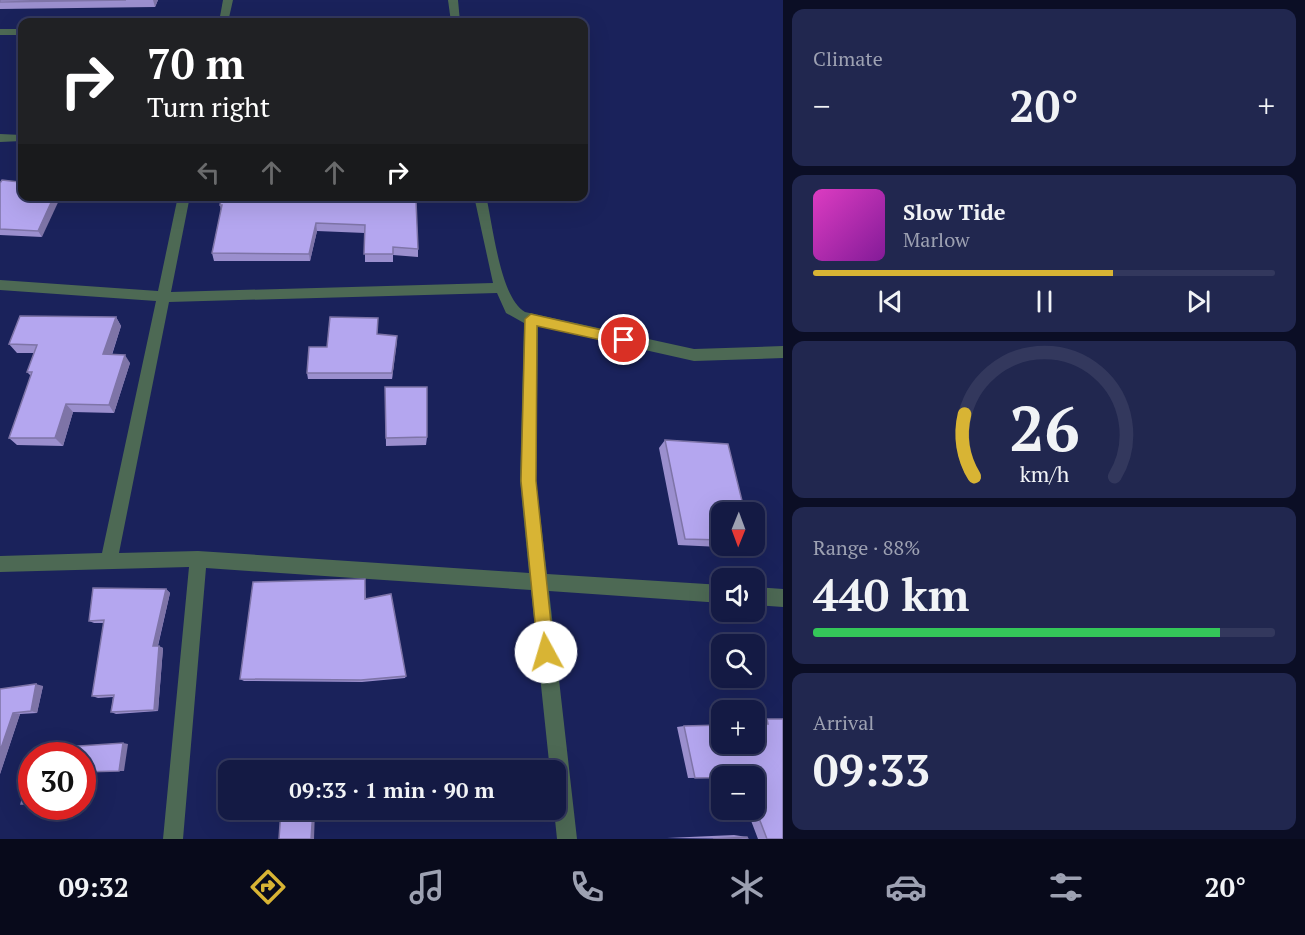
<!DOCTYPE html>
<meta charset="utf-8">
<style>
body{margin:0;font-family:"PT Serif",serif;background:#21274f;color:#f1f3f6;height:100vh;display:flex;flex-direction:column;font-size:22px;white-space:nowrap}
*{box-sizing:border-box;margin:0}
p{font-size:20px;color:#9da1b2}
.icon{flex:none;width:33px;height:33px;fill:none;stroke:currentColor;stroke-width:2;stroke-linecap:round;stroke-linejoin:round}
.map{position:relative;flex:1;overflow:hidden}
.side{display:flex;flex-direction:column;gap:9px;padding:9px;background:#0b0e25;width:522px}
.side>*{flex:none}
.banner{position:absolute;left:18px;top:18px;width:570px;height:183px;border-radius:12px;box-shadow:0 6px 24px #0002,0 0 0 2px #33385d;background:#202124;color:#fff;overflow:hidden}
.needle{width:39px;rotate:181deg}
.buttons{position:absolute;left:711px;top:502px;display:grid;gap:12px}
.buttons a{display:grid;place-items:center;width:54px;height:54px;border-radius:12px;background:#141a44;box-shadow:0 6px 24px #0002,0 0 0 2px #33385d;font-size:30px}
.speed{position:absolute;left:18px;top:742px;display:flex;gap:12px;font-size:30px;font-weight:700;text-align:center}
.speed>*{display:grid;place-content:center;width:78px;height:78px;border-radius:50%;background:#141a44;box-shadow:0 6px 24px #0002,0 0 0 2px #33385d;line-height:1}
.speed .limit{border:9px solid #d22;background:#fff;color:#111}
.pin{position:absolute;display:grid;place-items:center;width:51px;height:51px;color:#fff;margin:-26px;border:3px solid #fff;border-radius:50%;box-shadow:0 2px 6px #0007}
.me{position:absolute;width:66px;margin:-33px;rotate:354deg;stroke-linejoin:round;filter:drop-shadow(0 0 4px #0008)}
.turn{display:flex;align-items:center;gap:21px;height:126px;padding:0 30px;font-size:27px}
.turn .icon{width:78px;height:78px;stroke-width:2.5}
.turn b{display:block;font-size:42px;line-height:51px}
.lanes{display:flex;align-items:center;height:57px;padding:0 30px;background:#0003;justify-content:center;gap:30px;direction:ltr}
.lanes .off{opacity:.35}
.big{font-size:45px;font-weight:700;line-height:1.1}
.side .tile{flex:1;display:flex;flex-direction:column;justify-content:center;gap:9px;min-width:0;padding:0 21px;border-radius:12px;background:#21274f}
.side .dial{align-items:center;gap:0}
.dial svg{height:156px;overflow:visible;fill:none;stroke:#33385d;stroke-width:7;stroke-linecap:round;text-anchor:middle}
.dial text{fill:#f1f3f6;stroke:none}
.song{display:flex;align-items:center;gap:18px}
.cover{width:72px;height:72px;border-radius:9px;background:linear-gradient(135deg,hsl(310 70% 55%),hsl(290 70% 35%))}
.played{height:6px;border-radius:3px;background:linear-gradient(90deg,#d8b434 65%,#33385d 65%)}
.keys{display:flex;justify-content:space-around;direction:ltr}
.heat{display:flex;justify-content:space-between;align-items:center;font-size:33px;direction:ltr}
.charge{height:9px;border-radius:4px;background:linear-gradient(90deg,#34c759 88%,#33385d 0)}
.trip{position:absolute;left:218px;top:760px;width:348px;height:60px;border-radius:12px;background:#141a44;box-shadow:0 6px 24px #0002,0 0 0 2px #33385d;font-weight:700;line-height:60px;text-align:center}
.menu{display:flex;height:96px;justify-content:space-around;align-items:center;background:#080a1b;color:#9da1b2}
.menu .icon{width:42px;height:42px}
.menu .active{color:#d8b434}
.menu b{font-size:27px;color:#f1f3f6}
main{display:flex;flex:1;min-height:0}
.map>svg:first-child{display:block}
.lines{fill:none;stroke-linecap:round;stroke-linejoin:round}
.minor{fill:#4d6954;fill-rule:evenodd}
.wall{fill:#9b8fce}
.shaded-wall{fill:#7e74a7}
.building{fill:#b4a6ef;stroke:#7e74a7;stroke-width:1.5}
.route{fill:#d8b434;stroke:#8c7522;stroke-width:1.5}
</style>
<main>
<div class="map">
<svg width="783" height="839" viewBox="0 0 783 839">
<rect width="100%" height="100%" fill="#1a225b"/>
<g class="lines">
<!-- minor -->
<g class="minor">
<path d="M223 0H233L228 22H219Z"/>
<path d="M448 0H458L460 22H451Z"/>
<rect x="0" y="29" width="22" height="6"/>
<path d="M0 134 22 135V141L0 142Z"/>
<path d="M178 196H190L171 292 493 283 474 196H486C493 225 500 298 525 312L694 349 783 346V358L694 361 538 326 536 481 547 574 722 585V603L549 591 577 839H557L554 810 555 771H550L531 590 206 568 183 839H163L189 567 0 572V556L102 553 156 301 0 290V280L158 291ZM497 293 506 313 524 323 520 481 529 573 198 551 119 553 169 302Z"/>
<path d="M754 587 783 589V607L754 605Z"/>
</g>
</g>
<!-- wall -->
<g class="wall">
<path d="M0 0H158L155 7 0 9Z"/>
<path d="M584 123 587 134 584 141Z"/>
<path d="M19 182 42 237 0 235V183Z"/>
<path d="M403 202 418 249V257L393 255V262H365V233L317 231 310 261H214L212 253 221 210 220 205Z"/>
<path d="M116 317 121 326 112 355 130 363 114 413 73 412 63 446 17 445 9 438 31 376 27 372 34 353H17L9 344Z"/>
<path d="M378 334 397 336 392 379H308L307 373Z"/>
<path d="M385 387 427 437 426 445 386 446Z"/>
<path d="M665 440 722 513V546H744L741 548 678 545 659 448Z"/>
<path d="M365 583 366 599 406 676 405 678 362 682 244 681 240 679Z"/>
<path d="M166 589 170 593 158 646 163 648 158 711 116 714 111 712 113 697 98 698 92 696 104 623H94L89 621Z"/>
<path d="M43 686 37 713 20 714 0 774V689Z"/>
<path d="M767 719H783V839H758L747 810H754V777L688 778 677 727 684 726 759 724 758 721Z"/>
<path d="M734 835 747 837 748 839 667 838Z"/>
</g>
<!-- shaded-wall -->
<g class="shaded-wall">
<path d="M153 0H158L155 7Z"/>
<path d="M54 196H61L42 237 38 231Z"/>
<path d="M316 223 317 231 310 261 309 254Z"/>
<path d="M116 317 121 326 109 363 103 354Z"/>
<path d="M397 336V342L392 379V373Z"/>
<path d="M125 355 130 363 114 413 109 405Z"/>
<path d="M66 404 73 412 63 446 55 438Z"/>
<path d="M166 589 170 593 157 649 153 646Z"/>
<path d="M159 646 163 648 158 711 154 710Z"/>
<path d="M36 684 43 686 37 713 31 711Z"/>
<path d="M13 713 20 714 0 774V751Z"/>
<path d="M123 743 128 744 124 771H119Z"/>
<path d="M313 810H315L314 839H311Z"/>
</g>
<!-- building -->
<g class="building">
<path d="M0 0H126L0 2Z"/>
<path d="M584 123 587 134H584Z"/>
<path d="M22 171V196H54L38 231 0 229V183L2 180 19 182Z"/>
<path d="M222 196H403V202L416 201 418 249 393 247V254H364L365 225 316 223 309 254 212 253 222 205H220Z"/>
<path d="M20 316 116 317 103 354 125 355 109 405 66 404 55 438H9L32 372H27L37 345 9 344Z"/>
<path d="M330 317 378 318 377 334 397 336 392 373H307L309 347H327Z"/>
<path d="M385 387H427V437L386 438Z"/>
<path d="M665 440 728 444 745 513H722V540L685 539Z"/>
<path d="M365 579V599L391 594 406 676 361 680 240 679 253 582Z"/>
<path d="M93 588 166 589 153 646H159L154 710 111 712 114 695 92 696 104 620 89 621Z"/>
<path d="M36 684 31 711 13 713 0 751V689Z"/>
<path d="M767 719H783V839H767L754 805V777L695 778 684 726 722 725V744H754V724H768Z"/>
<path d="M123 743 119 771 82 772V756H63L65 747Z"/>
<path d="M29 774H32V804H21Z"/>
<path d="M281 810H313L311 839H279Z"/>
<path d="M747 837 748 839H713Z"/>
</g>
<!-- route -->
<path class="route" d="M531 314 624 335 630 340 624 345 537 326 536 481 554 652 552 658 546 660 540 658 538 652 521 481 525 319Z"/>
</svg>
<div class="buttons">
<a><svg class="needle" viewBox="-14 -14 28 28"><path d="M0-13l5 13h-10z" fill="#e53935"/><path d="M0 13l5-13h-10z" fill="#9da1b2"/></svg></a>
<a><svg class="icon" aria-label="sound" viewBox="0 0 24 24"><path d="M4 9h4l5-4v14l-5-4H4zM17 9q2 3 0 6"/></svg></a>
<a><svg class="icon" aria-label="search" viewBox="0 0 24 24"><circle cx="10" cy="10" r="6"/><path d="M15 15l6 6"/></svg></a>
<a>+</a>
<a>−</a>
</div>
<div class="speed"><div class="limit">30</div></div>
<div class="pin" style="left:624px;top:340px;background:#d93025"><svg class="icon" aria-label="arrive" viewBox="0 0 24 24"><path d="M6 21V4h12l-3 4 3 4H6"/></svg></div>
<svg class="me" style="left:546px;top:652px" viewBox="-20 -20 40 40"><circle r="19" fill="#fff"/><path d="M0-13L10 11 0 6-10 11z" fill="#d8b434"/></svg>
<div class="trip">09:33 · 1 min · 90 m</div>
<div class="banner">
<div class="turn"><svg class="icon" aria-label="right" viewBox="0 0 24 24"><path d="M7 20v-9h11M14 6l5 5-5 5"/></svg><div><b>70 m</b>Turn right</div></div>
<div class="lanes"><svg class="icon off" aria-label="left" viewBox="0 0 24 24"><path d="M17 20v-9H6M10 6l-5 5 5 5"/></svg><svg class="icon off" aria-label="ahead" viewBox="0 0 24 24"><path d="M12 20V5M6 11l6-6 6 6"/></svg><svg class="icon off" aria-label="ahead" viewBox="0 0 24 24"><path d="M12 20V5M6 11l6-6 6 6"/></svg><svg class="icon" aria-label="right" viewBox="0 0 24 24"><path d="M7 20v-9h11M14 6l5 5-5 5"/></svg></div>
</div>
</div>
<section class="side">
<div class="tile"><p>Climate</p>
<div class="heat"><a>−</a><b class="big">20°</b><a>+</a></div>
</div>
<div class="tile">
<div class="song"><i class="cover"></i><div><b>Slow Tide</b><p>Marlow</p></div></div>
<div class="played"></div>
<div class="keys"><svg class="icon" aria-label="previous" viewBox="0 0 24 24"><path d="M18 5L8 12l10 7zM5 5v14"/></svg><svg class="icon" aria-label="pause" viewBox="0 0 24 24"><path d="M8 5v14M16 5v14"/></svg><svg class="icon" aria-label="next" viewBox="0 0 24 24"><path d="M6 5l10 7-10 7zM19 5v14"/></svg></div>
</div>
<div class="tile dial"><svg viewBox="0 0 100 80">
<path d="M14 69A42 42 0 1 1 86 69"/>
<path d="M14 69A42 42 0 0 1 9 37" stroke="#d8b434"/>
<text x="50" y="56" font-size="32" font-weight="700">26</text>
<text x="50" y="72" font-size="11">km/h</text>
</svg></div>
<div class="tile"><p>Range · 88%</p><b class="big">440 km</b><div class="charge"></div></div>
<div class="tile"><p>Arrival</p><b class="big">09:33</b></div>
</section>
</main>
<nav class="menu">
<b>09:32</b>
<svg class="icon active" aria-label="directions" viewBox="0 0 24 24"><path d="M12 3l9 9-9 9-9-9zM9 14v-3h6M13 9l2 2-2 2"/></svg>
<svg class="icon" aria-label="music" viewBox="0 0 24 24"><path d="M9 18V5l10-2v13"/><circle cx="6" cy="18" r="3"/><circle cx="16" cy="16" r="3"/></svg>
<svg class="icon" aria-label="phone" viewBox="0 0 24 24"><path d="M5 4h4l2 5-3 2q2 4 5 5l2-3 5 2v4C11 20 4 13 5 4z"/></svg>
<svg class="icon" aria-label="climate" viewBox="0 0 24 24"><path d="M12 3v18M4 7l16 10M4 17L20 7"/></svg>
<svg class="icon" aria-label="car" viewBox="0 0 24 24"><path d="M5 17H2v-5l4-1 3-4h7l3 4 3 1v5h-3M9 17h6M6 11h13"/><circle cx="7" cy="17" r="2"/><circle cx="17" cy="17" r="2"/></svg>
<svg class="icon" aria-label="filters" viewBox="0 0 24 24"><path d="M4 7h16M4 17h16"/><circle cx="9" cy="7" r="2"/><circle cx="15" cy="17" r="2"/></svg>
<b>20°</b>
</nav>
